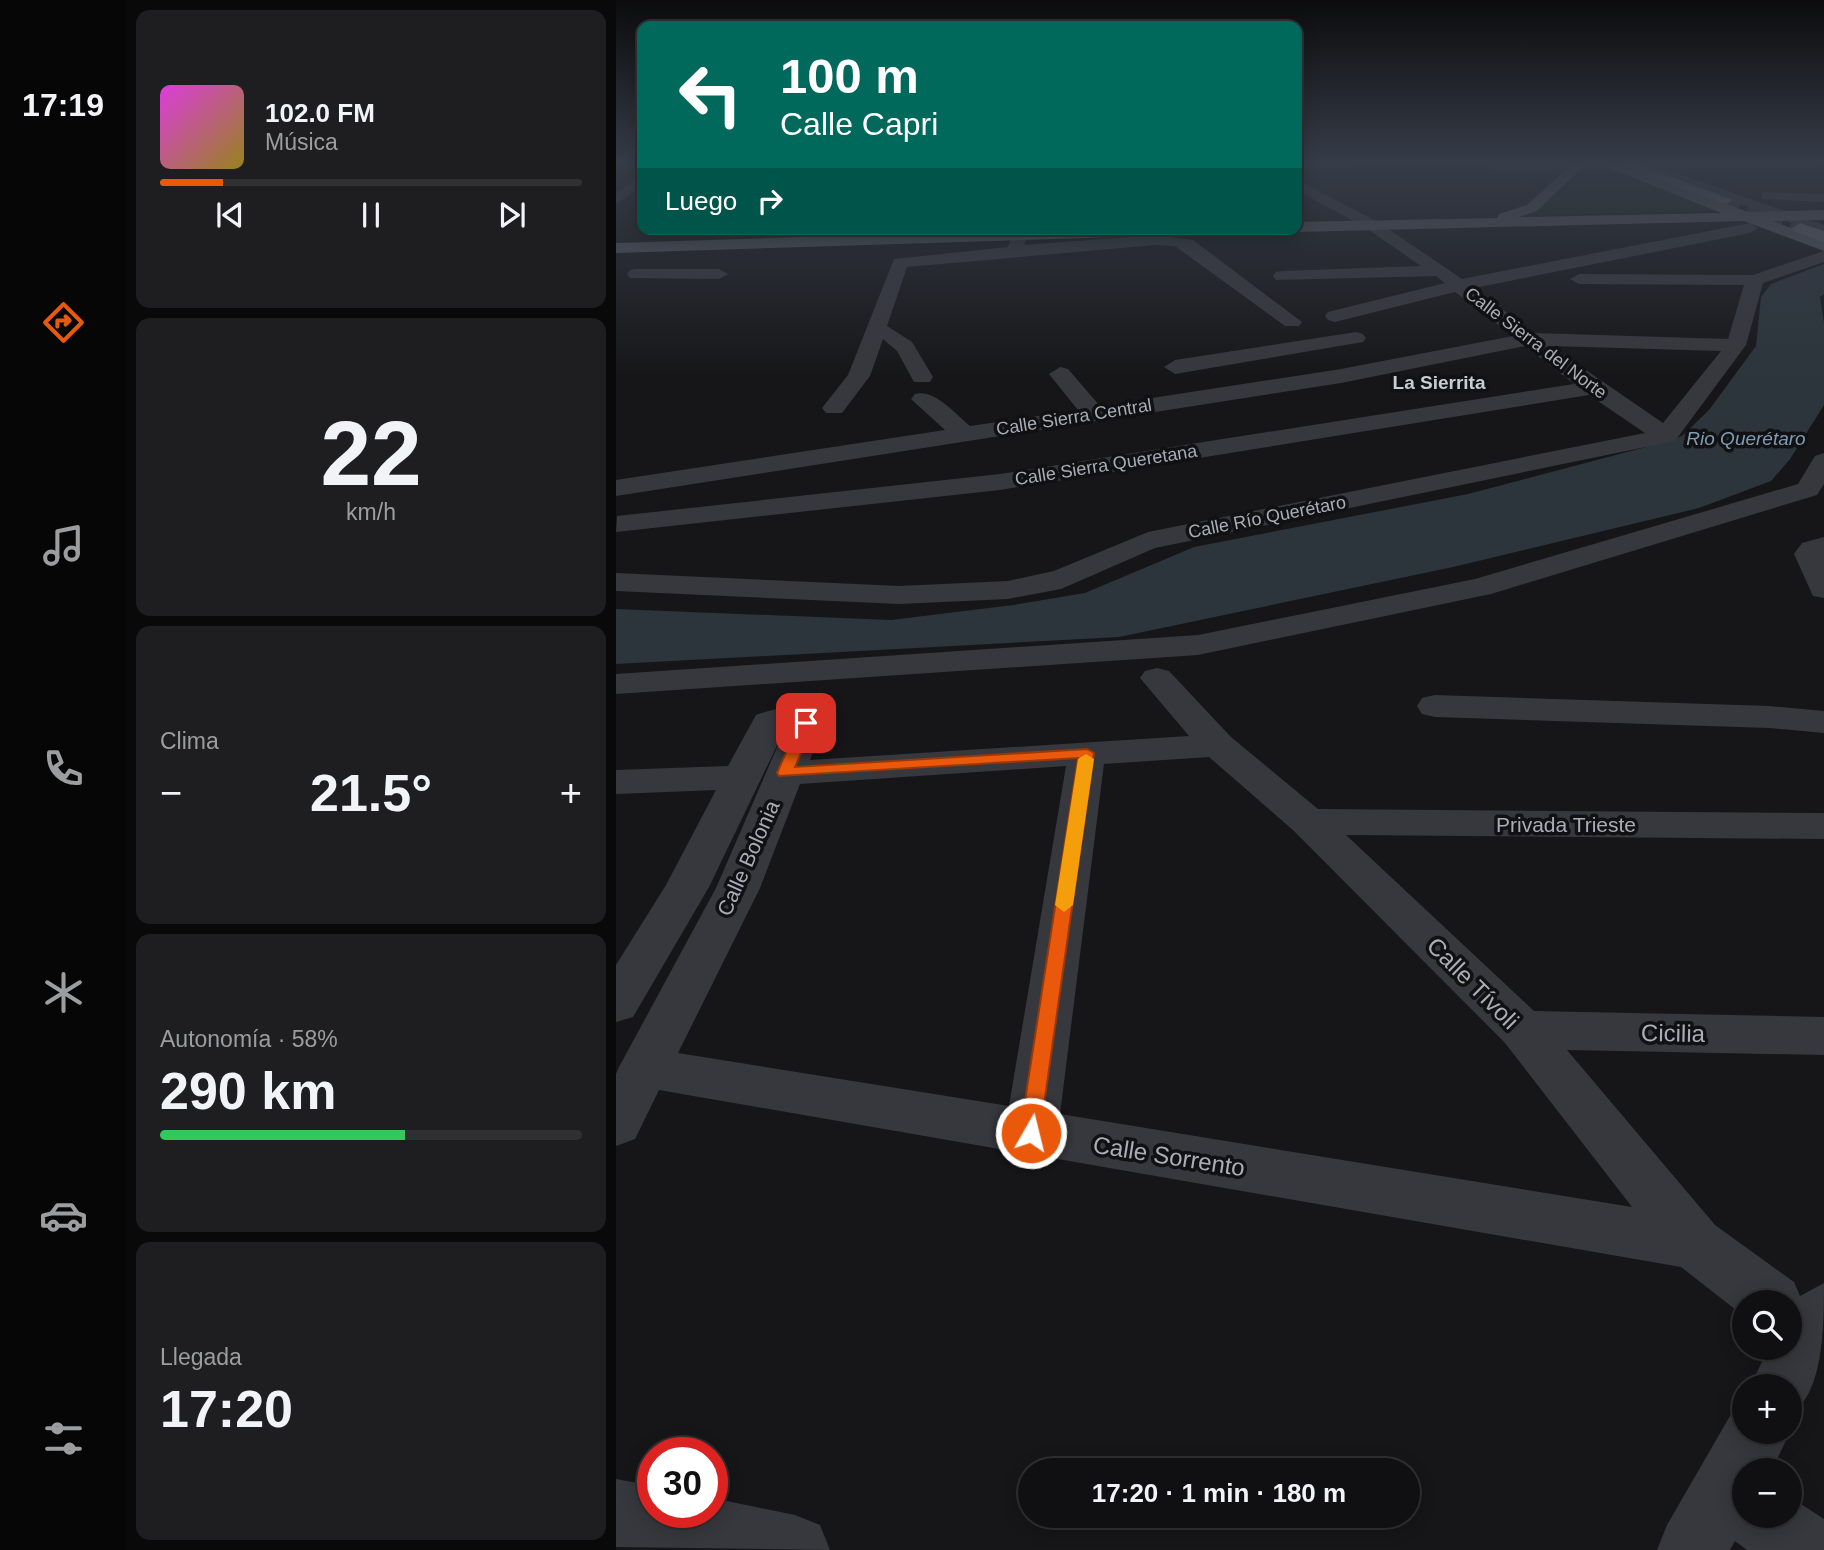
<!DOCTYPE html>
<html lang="es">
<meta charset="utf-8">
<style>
body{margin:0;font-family:Helvetica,sans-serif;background:#1e1e20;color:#f1f3f6;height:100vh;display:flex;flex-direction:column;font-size:26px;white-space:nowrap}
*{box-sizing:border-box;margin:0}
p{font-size:23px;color:#9c9d9f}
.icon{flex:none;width:38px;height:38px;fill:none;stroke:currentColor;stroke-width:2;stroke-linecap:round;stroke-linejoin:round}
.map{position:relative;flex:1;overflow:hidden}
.drawer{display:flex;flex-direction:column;gap:10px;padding:10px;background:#09090a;width:490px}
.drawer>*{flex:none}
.top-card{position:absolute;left:21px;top:21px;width:665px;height:214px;border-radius:14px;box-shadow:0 4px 18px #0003,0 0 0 2px #303032;background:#00695c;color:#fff;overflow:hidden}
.controls{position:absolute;left:1116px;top:1290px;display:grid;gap:14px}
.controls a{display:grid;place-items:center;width:70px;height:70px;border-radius:50%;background:#101012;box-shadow:0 4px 18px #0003,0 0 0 2px #303032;font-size:35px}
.speed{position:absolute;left:21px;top:1437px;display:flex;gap:14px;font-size:35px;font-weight:700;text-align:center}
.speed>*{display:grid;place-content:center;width:91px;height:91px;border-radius:50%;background:#101012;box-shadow:0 4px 18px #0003,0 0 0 2px #303032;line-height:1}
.speed .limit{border:10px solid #d22;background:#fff;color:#111}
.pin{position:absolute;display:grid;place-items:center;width:60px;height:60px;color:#fff;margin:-30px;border-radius:14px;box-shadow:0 4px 10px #0006}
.me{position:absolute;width:77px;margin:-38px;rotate:8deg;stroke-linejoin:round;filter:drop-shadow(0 0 5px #0008)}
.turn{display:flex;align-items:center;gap:24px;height:147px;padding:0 28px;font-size:32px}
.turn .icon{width:91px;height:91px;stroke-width:2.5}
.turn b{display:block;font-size:49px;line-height:60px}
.then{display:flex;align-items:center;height:66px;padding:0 28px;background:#0003;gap:14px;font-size:26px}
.big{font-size:52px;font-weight:700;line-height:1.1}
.drawer .card{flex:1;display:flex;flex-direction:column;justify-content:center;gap:10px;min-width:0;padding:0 24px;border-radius:14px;background:#1e1e20}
.drawer .dial{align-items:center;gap:0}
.dial b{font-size:91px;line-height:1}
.song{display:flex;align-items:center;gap:21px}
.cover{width:84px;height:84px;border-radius:10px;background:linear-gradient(135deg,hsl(300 70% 55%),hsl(50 70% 35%))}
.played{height:7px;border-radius:4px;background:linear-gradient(90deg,#ea580c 15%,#303032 15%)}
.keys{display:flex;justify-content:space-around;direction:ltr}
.heat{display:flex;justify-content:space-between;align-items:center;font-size:38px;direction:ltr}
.charge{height:10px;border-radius:5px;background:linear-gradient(90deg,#34c759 58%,#303032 0)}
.trip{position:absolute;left:402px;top:1458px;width:402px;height:70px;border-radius:35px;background:#101012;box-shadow:0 4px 18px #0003,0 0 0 2px #303032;font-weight:700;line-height:70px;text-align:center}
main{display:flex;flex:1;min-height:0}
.tabs{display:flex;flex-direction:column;width:126px;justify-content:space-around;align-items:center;background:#060607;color:#9c9d9f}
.tabs .icon{width:49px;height:49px}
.tabs .active{color:#ea580c}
.tabs b{font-size:32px;color:#f1f3f6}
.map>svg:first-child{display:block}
.green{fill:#1c231d}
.water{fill:#2c353c}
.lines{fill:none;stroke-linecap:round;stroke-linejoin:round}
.highway-tunnel{stroke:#333438;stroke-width:15;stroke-dasharray:15 8;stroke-linecap:butt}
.minor{fill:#37383d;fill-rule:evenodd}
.major{fill:#53555c;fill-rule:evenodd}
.highway{fill:#63666e;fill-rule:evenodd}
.route{fill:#ea580c;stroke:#983908;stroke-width:2}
.slow{fill:#f59e0b}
.labels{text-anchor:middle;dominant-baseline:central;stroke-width:7;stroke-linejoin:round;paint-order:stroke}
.far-street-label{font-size:18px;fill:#a8adb8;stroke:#111113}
.far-neighbourhood-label{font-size:19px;font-weight:bold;fill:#c9ccd4;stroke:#111113}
.far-water-label{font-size:19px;font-style:italic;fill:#7f9bb3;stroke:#111113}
.street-label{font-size:21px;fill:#a8adb8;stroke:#111113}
.near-street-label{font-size:24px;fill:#a8adb8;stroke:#111113}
</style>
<main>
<nav class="tabs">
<b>17:19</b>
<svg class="icon active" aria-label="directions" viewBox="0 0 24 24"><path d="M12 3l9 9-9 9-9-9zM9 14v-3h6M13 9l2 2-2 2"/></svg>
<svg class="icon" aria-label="music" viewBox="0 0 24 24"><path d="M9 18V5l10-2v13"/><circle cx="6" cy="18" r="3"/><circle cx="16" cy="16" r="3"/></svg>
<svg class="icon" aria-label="phone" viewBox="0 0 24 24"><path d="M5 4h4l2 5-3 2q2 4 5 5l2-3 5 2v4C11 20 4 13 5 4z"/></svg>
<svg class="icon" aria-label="climate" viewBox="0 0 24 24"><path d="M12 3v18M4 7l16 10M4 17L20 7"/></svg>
<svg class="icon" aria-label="car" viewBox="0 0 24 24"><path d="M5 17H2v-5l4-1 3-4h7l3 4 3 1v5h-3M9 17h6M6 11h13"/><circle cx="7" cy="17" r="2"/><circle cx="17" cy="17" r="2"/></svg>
<svg class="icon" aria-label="filters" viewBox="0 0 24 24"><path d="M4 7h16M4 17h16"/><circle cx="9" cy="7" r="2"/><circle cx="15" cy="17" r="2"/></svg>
</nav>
<section class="drawer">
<div class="card">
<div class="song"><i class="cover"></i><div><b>102.0 FM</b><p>Música</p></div></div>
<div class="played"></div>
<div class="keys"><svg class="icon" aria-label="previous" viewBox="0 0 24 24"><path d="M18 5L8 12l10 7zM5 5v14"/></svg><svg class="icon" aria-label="pause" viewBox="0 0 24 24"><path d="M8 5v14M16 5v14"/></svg><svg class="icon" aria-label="next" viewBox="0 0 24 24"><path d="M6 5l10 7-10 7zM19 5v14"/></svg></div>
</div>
<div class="card dial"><b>22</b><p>km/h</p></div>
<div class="card"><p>Clima</p>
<div class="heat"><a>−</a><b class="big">21.5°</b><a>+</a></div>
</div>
<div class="card"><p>Autonomía · 58%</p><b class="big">290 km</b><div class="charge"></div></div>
<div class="card"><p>Llegada</p><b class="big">17:20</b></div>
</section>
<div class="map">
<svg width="1208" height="1550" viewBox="0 0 1208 1550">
<rect width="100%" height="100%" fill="#161618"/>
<!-- green -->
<path class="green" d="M982 164 1106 210 904 216Z"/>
<!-- water -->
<path class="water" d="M1208 264V294L1204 297 1208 323V405L1174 459 1155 481 1083 508 837 567 503 637 0 664V609L275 620 397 605 469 593 578 547 852 494 1045 443 1066 436 1093 410 1140 346 1145 297 1155 284Z"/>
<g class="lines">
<!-- highway-tunnel -->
<path class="highway-tunnel" d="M1110 200 1184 228"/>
<!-- minor -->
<g class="minor">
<path d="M681 161H753L747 165 681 167Z"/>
<path d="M1008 161H1027L1208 225V235Z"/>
<path d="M1054 161H1208V165L1059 168 1054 167Z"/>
<path d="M969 162 971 165 964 169 883 172 876 168 883 164Z"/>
<path d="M26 175V186L0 204V193Z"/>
<path d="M681 180 762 222 846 279 1134 223 1142 228 1134 233 858 288 918 333 1112 339 1128 285 963 284 954 279 963 274 1137 275 1208 251V262L1147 283 1130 345 1059 441 539 548 445 589 392 599 283 604 0 591V573L283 586 392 581 438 571 532 532 1029 433 973 395 384 490 0 532 1 516 384 474 958 384 909 346 725 383 0 496V480L329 430 295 399 299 394C319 389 339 414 354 426L462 410 433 374 444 367 452 369 484 406 725 369 897 336 839 292 719 322 712 320 709 316 712 312 829 283 820 276 660 280 657 276 660 272 666 271 805 266 750 228 681 190ZM935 346 1105 351 1047 423Z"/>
<path d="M1151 192 1208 194V202L1146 199V193Z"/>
<path d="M200 229H216L209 245 203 246 195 241Z"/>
<path d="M398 229H414L408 245 539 235 577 240 686 322 683 326H669L559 246 539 245 291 267 271 326 296 342 317 377 314 382H298L281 351 267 339 254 376 226 413H210L206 408 232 375 278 259 392 247Z"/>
<path d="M20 269H103L112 274 103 279 14 278 11 274 14 270Z"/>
<path d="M740 332 747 334 750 338 747 342 559 374 548 367 559 360Z"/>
<path d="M1208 453V484L1201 495 875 594 582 655 0 694V674L582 635 859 579 1182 484 1199 456Z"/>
<path d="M1208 537V598L1197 596 1178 554 1186 543Z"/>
<path d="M541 668 553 671 615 737 702 809 1208 813V839L730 835 918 1011 1208 1017V1055L951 1050 1099 1225 1178 1282 1184 1296 1208 1283C1208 1325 1208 1395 1174 1414V1386H1134L1153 1348H1174V1302H1129V1317L1065 1267 43 1090 19 1139 0 1146V1074L3 1067 100 888 169 729 93 887 17 1017 0 1022V965L50 885 100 790 0 794V770L112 766 140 715C162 707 193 700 208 723L194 760 573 736 524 678 529 671ZM593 757 678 831 889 1043 1016 1207 444 1114 488 764ZM450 766 393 1106 62 1053 144 888 184 784Z"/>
<path d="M819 695 1153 706 1208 711V733L1153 728 819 717 806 714 801 706 806 698Z"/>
<path d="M1129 1404V1432H1174L1156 1470H1129V1516H1174V1497L1208 1519V1550H1131L1119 1541 1114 1550H1041L1051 1525 1118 1409Z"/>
<path d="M0 1479 37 1486V1512H96V1498L179 1515 204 1525 214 1550 0 1547Z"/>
</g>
<!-- major -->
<g class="major">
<path d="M959 161H973L921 211 903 217 1105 213 976 161H995L1132 212 1208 210V220L1156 221 1208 240V251L1128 221 681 232 675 229H681V222L881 218 883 214 911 205Z"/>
<path d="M434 229H602L594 234 0 253V243Z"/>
</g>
<!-- highway -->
<g class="highway">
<path d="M994 161H1013L1117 200 1110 204 1105 203Z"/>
<path d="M1184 223 1208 231V242L1178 231 1176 228Z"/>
</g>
</g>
<!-- sky -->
<linearGradient id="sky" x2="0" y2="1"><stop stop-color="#0c0c0d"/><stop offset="0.43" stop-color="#363c48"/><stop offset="1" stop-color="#363c48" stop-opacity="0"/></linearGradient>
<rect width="1208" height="378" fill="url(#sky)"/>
<!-- route -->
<path class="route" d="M190 719 198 723 179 767 471 749 478 753 423 1140 415 1142 407 1140 404 1133 462 758 163 776 161 773 183 723Z"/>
<!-- slow -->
<path class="slow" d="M470 754 478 759 457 905 448 912 439 905 462 759Z"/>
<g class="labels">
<!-- far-street labels -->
<g class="far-street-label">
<text transform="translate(920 343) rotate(37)">Calle Sierra del Norte</text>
<text transform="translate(458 417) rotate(-9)">Calle Sierra Central</text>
<text transform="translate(490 465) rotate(-9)">Calle Sierra Queretana</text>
<text transform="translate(651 517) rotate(-11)">Calle Río Querétaro</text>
</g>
<!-- far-neighbourhood labels -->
<g class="far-neighbourhood-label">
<text x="823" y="382">La Sierrita</text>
</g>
<!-- far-water labels -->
<g class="far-water-label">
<text x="1130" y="438">Rio Querétaro</text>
</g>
<!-- street labels -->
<g class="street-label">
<text x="950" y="824">Privada Trieste</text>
<text transform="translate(132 858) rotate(-66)">Calle Bolonia</text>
</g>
<!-- near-street labels -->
<g class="near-street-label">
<text transform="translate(857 983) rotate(45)">Calle Tívoli</text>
<text transform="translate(1057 1033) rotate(1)">Cicilia</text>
<text transform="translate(553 1156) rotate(9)">Calle Sorrento</text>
</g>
</g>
</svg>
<div class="controls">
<a><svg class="icon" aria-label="search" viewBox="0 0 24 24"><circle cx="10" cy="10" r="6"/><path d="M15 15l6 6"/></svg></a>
<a>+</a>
<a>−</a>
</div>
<div class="speed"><div class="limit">30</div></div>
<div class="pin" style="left:190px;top:723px;background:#d93025"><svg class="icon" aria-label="arrive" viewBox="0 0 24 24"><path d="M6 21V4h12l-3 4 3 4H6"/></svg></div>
<svg class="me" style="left:415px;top:1133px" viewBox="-20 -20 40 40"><circle r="17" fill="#ea580c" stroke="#fff" stroke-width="3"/><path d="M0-11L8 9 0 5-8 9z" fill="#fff"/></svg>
<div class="trip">17:20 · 1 min · 180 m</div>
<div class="top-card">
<div class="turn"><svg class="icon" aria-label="left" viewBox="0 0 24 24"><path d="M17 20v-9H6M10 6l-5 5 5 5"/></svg><div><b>100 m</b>Calle Capri</div></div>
<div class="then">Luego<svg class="icon" aria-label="right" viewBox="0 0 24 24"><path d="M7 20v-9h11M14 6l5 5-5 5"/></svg></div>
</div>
</div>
</main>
